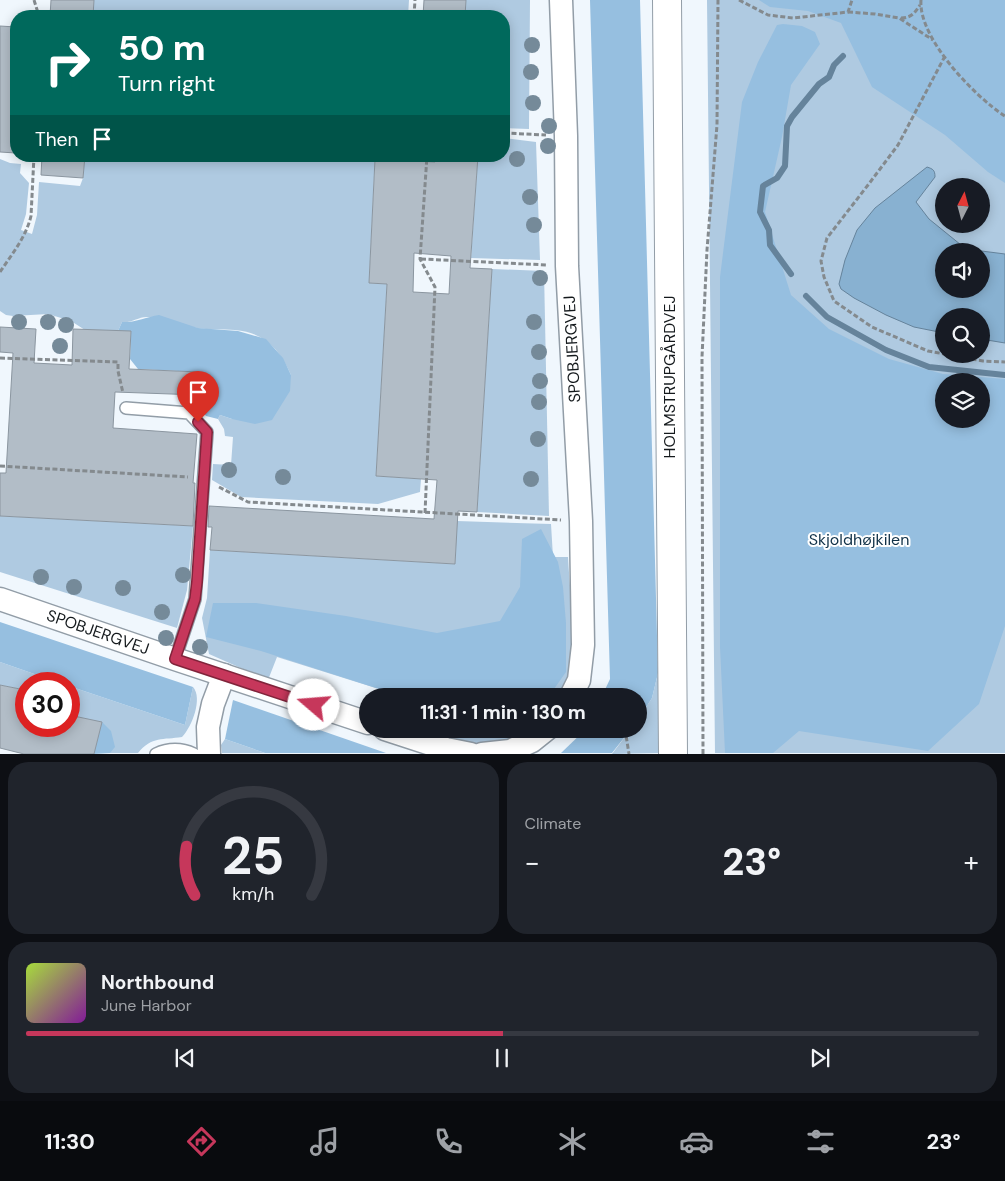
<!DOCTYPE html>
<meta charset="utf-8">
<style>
body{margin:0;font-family:"DM Sans",sans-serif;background:#20242c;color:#f1f3f6;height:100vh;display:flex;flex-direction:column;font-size:19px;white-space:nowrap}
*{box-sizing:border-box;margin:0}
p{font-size:16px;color:#9ea1a6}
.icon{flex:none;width:28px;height:28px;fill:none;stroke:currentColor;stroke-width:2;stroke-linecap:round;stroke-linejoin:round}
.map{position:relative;height:754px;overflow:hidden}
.drawer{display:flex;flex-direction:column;gap:8px;padding:8px;background:#0d0f14;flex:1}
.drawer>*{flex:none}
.top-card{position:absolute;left:10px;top:10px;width:500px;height:152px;border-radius:20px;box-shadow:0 2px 12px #0003;background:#00695c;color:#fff;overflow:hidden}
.needle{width:32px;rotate:6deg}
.tools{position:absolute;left:935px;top:178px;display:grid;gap:10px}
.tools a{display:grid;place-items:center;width:55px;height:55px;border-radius:50%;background:#171b24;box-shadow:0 2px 12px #0003;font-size:25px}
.speed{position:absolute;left:15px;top:672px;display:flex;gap:10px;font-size:25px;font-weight:700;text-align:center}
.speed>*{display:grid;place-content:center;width:65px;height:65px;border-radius:50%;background:#171b24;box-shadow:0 2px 12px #0003;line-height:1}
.speed .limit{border:8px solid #d22;background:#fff;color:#111}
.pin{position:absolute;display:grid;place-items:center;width:42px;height:42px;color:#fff;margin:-51px -21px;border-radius:50% 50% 50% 0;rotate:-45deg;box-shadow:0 0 5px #0007}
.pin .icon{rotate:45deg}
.me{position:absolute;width:55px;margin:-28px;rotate:288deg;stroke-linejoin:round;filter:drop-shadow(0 0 4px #0008)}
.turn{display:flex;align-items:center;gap:18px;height:105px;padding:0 25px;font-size:22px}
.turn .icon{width:65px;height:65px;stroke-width:2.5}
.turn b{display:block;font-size:35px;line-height:42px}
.then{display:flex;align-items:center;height:48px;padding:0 25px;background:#0003;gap:10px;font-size:19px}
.big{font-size:38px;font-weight:800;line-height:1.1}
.drawer .widget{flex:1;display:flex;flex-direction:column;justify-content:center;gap:8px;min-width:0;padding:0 18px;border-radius:20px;background:#20242c}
.drawer .dial{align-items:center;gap:0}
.dial svg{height:130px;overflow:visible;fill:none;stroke:#363941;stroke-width:7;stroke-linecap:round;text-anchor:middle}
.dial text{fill:#f1f3f6;stroke:none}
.song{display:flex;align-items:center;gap:15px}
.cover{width:60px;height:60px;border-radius:8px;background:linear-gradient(135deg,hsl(80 70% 55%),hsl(290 70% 35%))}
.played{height:5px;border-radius:2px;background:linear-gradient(90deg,#c6375b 50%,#363941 50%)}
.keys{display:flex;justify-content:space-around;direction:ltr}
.heat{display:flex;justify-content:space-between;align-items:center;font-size:28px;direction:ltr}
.drawer .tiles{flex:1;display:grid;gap:8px;grid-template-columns:1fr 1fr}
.widget:last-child{grid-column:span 2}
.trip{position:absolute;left:359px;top:688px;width:288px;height:50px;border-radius:25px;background:#171b24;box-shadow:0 2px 12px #0003;font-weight:800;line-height:50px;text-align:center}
.tabs{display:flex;height:80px;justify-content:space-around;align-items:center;background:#090b0e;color:#9ea1a6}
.tabs .icon{width:35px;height:35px}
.tabs .selected{color:#c6375b}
.tabs b{font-size:22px;color:#f1f3f6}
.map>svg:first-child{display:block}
.green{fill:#afcae1;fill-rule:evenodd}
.forest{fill:#96bfe0;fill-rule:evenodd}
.water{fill:#88b1d1;stroke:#65839b;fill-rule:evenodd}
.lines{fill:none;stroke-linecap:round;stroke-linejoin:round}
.stream{stroke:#65839b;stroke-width:6}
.building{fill:#b2bdc7;stroke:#8b96a0;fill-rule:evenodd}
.lane-casing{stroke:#929da7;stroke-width:14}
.street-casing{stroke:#929da7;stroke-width:25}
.secondary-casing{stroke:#929da7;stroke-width:30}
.path{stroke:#848a8e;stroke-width:3;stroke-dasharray:5 2.5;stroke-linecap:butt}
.lane{stroke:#fff;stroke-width:11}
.street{stroke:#fff;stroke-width:22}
.secondary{stroke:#fff;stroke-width:28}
.tree{fill:#758a99}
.route-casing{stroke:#81243b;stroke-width:12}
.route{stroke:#c6375b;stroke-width:9}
.labels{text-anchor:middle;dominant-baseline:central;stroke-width:4;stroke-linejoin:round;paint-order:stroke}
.street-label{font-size:16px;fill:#14191c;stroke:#fff}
.park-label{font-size:16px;fill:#103148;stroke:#fff}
</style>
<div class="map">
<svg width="1005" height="754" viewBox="0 0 1005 754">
<rect width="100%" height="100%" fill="#f0f7fd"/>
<!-- green -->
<g class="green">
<path d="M94 0H409L408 16H93Z"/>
<path d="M466 0H530L529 129 504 128V16H465Z"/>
<path d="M707 0H1005V753H715ZM944 186H981V224H944ZM944 251H981V289H944ZM944 316H981V354H944ZM944 381H981V419H944Z"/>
<path d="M504 138 536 142 540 260 471 258 478 156H504Z"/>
<path d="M85 156H375L369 283 387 284 376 476 421 479 420 492 378 504 241 497 212 480 213 464 231 465 233 437 225 436 224 429 218 419 220 415 232 419 291 375C279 349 266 333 235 330 223 329 209 330 197 328 181 324 165 319 148 317 139 316 133 323 122 322L118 331 85 330 71 321 48 314 13 316 6 315 0 311V159L10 163 21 164 20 173 29 183 26 214 21 230 32 234 37 215 39 182 80 186 83 178Z"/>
<path d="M492 269 544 271 549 516 477 512Z"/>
<path d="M0 516 193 526 187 590 177 628 0 572Z"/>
<path d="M457 521 551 524 553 557H568C570 600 581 658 560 696H401L277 657 268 680 209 654 202 618 207 598 210 550 455 564Z"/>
<path d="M0 662 63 684H26V697L19 695 20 689 0 685Z"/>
<path d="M658 673V753L612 754 631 729H638V720L652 698Z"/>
<path d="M69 686 185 725 193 687C203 698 192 727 182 737 163 740 152 736 138 753H94L102 723 69 715Z"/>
<path d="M414 729H529C525 732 521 735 516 738 488 754 443 737 414 729Z"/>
<path d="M225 739 265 753H222L221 745Z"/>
</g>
<!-- forest -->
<g class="forest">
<path d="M590 0H640L658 673 652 698 638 720V696H602L610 679Z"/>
<path d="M759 0H1005V183L988 172 945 135 872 87 841 23 808 11 770 7Z"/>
<path d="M783 24 802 26 815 32 820 44 791 85 782 137 765 212 791 295 829 329 889 359 943 374 1005 379V626L979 704 928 751 799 731 773 753H725L720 647V277L742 102 758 62 777 25ZM981 381V419H944V381Z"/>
<path d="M159 315 198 328 238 331 266 339 283 358 291 375 290 391 272 420 255 424 232 419 220 415 218 419 206 416 200 408 199 372 138 369 130 359 131 331H118L122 322C135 323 146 317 159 315Z"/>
<path d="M541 529 558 562 563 587 566 623V672L549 696H401L261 651 206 637 213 603H256L346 616 437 633 500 621 520 587 522 539Z"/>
<path d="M0 622 193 687 185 725 69 686V684H63L0 662Z"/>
<path d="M233 700 386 753H265L225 739Z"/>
<path d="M102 722 111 731 115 747 110 753 94 754Z"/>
<path d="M586 729H631L612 753H561Z"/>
</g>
<!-- water -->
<path class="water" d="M927 167C933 169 935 170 935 177L916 202 929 219 966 249 1005 254V343L981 339V316H944V333L914 327 886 315 854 298 841 289 839 284 845 260 857 230 875 208ZM944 251H981V289H944Z"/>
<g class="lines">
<!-- stream -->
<g class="stream">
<path d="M791 274 770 245 769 230 760 212 763 186 777 178 785 166 787 126 792 117 819 84 829 77 834 65 843 56"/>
<path d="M806 296 827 317 886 350 929 367 1005 375"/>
</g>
</g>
<!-- building -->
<g class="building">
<path d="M51 0H94L93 16H50Z"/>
<path d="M424 0H466L465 16H423Z"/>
<path d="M0 26 16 27V153L0 152Z"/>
<path d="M42 156H85L83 178 41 175Z"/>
<path d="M436 156H478L470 268 492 269 477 512 458 511 455 564 210 550 212 527H208L209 506 434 519 437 480 376 476 387 284 369 283 375 159 435 162ZM414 253 451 256 449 294 413 292Z"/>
<path d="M0 327 36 329 34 363 72 365 73 329 131 331 129 369 199 372V395L115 392 113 428 197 434 193 483H195L193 526 0 516V473H6L13 353 0 352Z"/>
<path d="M0 685 20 689 19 695 26 697V726H69V715L102 722 94 754H24L0 748Z"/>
</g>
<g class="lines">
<defs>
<g id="lane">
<path d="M126 408 189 413 207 432 195 599 175 659"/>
<path d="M156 754C169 748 181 748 194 754"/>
</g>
<g id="street">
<path d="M561 0 566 136 567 266 581 521 583 645 579 680 571 696"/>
<path d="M0 599 175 659 368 723"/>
<path d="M385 729 446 749 471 754"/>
<path d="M209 754 208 727 213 704 224 675"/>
<path d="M482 754 510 751 532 741 547 729"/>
</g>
<path id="secondary" d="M667 0 673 754"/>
</defs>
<!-- lane casing -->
<use href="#lane" class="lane-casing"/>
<!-- street casing -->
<use href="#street" class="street-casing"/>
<!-- secondary casing -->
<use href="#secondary" class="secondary-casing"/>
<!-- path -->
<g class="path">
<path d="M34 0 39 16"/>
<path d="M739 0 768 15 793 18 848 12 852 0"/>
<path d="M921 0C918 38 975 97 1005 116"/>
<path d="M848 12 875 14 899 18 933 40"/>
<path d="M414 16 415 0"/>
<path d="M901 18C911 18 915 13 920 5"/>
<path d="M945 56 898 145 868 185 827 238 821 261 824 277 834 301 872 327 928 351 983 361 1005 362"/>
<path d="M504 133 546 135"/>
<path d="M421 259 547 265"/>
<path d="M0 272C12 254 26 237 31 216L34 156"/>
<path d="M0 358 118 362V371L123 393"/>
<path d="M0 466 188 477"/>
<path d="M219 487 248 502 561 520"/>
<path d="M425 513 435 287 420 259 427 156"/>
<path d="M625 729 629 754"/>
<path d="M703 754 702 357 707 250 717 125 718 0"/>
</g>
<!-- lane -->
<use href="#lane" class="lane"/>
<!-- street -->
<use href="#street" class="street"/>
<!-- secondary -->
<use href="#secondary" class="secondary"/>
</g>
<!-- trees -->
<g class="tree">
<circle cx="532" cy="45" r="8"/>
<circle cx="531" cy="72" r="8"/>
<circle cx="533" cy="103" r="8"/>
<circle cx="549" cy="126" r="8"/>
<circle cx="548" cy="146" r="8"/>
<circle cx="517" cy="159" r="8"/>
<circle cx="530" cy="197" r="8"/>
<circle cx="534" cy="225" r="8"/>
<circle cx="540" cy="278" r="8"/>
<circle cx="19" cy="322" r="8"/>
<circle cx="48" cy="322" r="8"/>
<circle cx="534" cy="322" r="8"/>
<circle cx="66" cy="325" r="8"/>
<circle cx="60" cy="346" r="8"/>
<circle cx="539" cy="352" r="8"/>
<circle cx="540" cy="381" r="8"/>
<circle cx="539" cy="402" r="8"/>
<circle cx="538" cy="439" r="8"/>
<circle cx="229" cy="470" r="8"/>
<circle cx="283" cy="477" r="8"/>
<circle cx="531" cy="479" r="8"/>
<circle cx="183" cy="575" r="8"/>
<circle cx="41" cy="577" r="8"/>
<circle cx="74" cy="587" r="8"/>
<circle cx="123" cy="588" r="8"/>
<circle cx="162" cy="612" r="8"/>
<circle cx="166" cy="638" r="8"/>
<circle cx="200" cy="647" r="8"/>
</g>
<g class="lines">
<defs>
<path id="route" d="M198 422 207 432 197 582 195 599 175 659 314 705"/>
</defs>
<!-- route casing -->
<use href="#route" class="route-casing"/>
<!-- route -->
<use href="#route" class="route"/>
</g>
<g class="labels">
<!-- street labels -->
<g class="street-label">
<text transform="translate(572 349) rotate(-93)">SPOBJERGVEJ</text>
<text transform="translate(669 377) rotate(-90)">HOLMSTRUPGÅRDVEJ</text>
<text transform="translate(98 632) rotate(19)">SPOBJERGVEJ</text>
</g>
<!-- park labels -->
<g class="park-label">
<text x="859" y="539">Skjoldhøjkilen</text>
</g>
</g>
</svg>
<div class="tools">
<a><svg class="needle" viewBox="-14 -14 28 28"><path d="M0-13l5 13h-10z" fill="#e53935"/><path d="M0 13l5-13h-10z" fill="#9ea1a6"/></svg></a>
<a><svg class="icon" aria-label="sound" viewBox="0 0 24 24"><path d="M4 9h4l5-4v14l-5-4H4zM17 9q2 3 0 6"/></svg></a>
<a><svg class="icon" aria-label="search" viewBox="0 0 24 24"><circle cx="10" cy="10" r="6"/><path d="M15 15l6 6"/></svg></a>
<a><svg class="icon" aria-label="layers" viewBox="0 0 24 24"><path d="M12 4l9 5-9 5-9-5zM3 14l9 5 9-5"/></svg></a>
</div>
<div class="speed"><div class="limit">30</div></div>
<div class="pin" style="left:198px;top:422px;background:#d93025"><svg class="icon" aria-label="arrive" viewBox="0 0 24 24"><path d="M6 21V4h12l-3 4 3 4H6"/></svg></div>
<svg class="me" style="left:314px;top:705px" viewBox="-20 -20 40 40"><circle r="19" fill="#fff"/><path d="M0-13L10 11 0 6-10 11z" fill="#c6375b"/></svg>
<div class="trip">11:31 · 1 min · 130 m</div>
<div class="top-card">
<div class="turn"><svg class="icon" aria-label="right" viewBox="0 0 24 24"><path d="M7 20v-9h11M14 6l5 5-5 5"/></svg><div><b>50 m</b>Turn right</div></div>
<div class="then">Then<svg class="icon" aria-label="arrive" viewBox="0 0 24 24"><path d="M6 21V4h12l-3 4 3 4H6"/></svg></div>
</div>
</div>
<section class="drawer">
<div class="tiles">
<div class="widget dial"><svg viewBox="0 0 100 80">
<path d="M14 69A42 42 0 1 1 86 69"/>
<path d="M14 69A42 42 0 0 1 9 39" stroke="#c6375b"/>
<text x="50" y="56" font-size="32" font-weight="700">25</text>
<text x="50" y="72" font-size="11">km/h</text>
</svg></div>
<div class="widget"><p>Climate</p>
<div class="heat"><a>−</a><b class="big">23°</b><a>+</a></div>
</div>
<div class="widget">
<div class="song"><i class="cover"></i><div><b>Northbound</b><p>June Harbor</p></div></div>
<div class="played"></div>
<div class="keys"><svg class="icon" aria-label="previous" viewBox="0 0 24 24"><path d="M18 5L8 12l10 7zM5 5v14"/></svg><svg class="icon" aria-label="pause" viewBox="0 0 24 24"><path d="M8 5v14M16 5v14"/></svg><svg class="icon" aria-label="next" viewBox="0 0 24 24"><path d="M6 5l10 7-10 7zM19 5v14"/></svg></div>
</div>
</div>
</section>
<nav class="tabs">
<b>11:30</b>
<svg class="icon selected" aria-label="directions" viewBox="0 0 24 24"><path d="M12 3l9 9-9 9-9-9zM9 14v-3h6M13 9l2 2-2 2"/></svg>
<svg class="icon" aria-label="music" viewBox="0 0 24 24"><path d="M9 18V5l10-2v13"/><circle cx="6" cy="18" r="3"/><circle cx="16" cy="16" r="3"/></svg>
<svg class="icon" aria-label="phone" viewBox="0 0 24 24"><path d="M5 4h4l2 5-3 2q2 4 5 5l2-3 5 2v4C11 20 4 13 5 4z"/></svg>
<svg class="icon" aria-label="climate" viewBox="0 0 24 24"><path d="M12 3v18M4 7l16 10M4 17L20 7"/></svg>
<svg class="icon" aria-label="car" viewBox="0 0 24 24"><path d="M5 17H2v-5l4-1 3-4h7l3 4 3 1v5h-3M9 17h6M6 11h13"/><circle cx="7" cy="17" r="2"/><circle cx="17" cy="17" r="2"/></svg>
<svg class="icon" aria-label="filters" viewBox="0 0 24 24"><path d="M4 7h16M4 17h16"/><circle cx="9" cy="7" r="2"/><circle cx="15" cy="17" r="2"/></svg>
<b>23°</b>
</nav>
